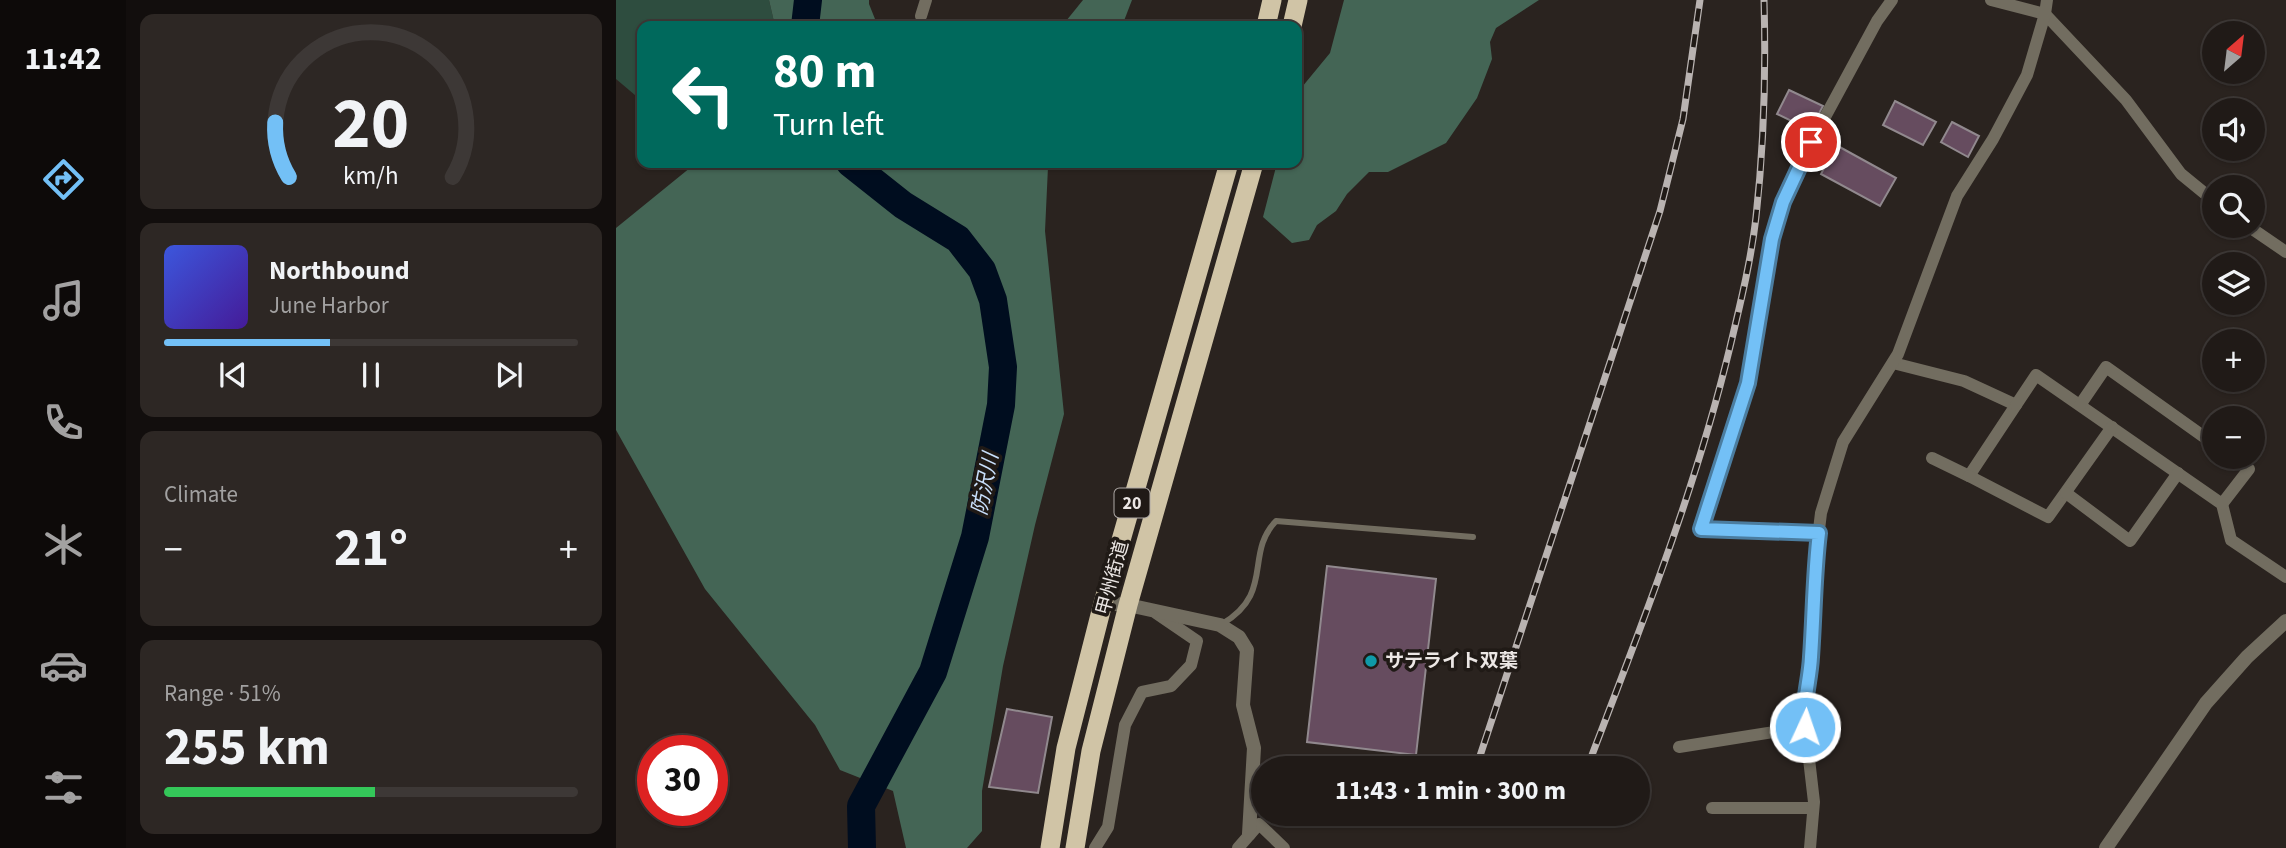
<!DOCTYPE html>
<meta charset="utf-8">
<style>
body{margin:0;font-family:"Source Sans 3","Noto Sans JP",sans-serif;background:#2d2724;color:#f1f3f6;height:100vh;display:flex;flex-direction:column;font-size:26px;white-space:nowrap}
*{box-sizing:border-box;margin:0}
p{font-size:23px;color:#a2a1a1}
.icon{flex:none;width:38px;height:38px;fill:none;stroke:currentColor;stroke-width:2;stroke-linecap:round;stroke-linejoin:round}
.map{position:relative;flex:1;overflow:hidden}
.panel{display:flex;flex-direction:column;gap:14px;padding:14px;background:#120e0d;width:490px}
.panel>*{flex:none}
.guide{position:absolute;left:21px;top:21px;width:665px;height:147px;border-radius:14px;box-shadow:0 2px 5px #0004,0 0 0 2px #3d3836;background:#00695c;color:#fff;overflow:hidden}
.needle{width:46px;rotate:28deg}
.buttons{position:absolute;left:1586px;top:21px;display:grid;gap:14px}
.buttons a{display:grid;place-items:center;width:63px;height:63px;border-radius:50%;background:#201a17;box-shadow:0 2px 5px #0004,0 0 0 2px #3d3836;font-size:35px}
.speed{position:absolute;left:21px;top:735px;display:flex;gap:14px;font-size:35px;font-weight:700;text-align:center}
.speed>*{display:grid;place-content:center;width:91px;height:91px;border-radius:50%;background:#201a17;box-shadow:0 2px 5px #0004,0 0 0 2px #3d3836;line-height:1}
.speed .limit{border:10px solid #d22;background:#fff;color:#111}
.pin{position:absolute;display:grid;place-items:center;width:60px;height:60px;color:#fff;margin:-30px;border:4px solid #fff;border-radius:50%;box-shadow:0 2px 7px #0007}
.me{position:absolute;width:77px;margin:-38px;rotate:3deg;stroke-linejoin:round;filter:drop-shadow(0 0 5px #0008)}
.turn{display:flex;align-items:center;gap:24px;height:147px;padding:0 21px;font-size:32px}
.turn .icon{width:91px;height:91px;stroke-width:2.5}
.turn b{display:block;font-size:49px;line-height:60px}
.big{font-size:52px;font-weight:700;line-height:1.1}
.panel .widget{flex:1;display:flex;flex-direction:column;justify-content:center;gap:10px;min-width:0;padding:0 24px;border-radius:14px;background:#2d2724}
.panel .dial{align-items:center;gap:0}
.dial svg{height:182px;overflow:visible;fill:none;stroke:#3d3836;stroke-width:7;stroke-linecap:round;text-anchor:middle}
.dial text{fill:#f1f3f6;stroke:none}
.song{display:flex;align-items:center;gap:21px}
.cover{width:84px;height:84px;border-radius:10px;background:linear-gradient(135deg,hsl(230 70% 55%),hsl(260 70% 35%))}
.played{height:7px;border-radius:4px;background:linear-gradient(90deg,#73c0f6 40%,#3d3836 40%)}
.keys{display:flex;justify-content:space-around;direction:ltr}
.heat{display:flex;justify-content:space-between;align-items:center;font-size:38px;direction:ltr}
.charge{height:10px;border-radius:5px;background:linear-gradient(90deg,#34c759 51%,#3d3836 0)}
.trip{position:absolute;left:635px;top:756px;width:399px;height:70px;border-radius:35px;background:#201a17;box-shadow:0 2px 5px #0004,0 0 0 2px #3d3836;font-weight:700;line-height:70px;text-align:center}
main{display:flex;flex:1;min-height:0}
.dock{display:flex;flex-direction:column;width:126px;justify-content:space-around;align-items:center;background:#0d0a09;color:#a2a1a1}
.dock .icon{width:49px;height:49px}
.dock .active{color:#73c0f6}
.dock b{font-size:32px;color:#f1f3f6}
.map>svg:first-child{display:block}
.green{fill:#2e4d3f}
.forest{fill:#446555}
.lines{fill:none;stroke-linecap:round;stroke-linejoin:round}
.river{stroke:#000d1f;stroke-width:28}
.building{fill:#664c5f;stroke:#91898e;stroke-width:2}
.service{stroke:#726d60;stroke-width:6}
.minor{stroke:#726d60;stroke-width:12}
.tertiary{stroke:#726d60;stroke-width:14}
.trunk{stroke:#d0c4a6;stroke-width:19}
.rail-casing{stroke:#b9b3b1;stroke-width:7}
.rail{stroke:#201a16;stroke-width:4.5;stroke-dasharray:13;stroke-linecap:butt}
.route-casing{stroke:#4b7da0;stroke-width:18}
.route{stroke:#73c0f6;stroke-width:12}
.culture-dot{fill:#0f9aa8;stroke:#201a16;stroke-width:2.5}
.labels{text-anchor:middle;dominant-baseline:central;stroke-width:7;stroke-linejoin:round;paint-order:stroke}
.shield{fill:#201a16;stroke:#afaaa7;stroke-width:2}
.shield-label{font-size:18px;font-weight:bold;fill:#ece7e5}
.street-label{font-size:19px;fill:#ece7e5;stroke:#201a16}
.poi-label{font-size:19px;font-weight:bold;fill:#ece7e5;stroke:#201a16;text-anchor:start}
.water-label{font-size:21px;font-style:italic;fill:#c8dffb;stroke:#201a16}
</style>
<main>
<nav class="dock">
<b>11:42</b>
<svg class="icon active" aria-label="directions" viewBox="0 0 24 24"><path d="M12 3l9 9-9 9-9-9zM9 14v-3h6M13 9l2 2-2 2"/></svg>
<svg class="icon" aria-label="music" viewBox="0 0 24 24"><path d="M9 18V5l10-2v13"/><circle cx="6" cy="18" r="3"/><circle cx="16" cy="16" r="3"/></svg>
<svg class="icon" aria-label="phone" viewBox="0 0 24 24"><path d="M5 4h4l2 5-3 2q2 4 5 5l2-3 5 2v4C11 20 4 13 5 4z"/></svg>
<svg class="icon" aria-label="climate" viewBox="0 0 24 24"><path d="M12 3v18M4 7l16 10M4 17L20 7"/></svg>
<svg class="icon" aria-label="car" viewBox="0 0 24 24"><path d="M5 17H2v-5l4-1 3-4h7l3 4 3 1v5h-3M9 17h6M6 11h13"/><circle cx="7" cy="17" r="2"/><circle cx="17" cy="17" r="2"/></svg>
<svg class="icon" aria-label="filters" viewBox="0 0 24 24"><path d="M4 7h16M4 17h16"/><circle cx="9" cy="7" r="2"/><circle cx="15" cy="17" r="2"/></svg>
</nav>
<section class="panel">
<div class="widget dial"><svg viewBox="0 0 100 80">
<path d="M14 69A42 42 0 1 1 86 69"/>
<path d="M14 69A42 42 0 0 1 8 45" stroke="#73c0f6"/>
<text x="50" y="56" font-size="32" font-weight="700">20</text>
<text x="50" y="72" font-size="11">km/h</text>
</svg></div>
<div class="widget">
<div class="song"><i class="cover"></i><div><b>Northbound</b><p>June Harbor</p></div></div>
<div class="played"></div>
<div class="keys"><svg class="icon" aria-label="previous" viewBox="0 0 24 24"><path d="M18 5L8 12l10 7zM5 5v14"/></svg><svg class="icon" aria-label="pause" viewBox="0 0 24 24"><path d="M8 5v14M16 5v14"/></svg><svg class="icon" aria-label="next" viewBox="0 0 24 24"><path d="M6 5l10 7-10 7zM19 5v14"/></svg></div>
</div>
<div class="widget"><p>Climate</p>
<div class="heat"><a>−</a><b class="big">21°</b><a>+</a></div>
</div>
<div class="widget"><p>Range · 51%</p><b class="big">255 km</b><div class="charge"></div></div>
</section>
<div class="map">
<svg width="1670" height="848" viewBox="0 0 1670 848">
<rect width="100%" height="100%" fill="#2a231f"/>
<!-- green -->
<path class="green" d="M0 0H153L159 26H26V101L0 79Z"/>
<!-- forest -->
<g class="forest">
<path d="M153 0H253V4L261 24 280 26H159Z"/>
<path d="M467 0H516L506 26H446Z"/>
<path d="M728 0H923L880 28 874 42 876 59 861 98 830 143 772 172H753L731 194 720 211 701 225 693 240 676 243 647 217 661 163H681V102L686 87 714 53Z"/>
<path d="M80 163H435L432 167 429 231 448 414 419 525 387 666 366 791V831L351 848H290L277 791 224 770 199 725 89 589 0 430V228Z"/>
</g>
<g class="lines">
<!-- river -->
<g class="river">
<path d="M189 26 192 0"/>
<path d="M234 163 287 205 342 239 366 270 377 300 387 367 385 405 359 537 317 672 245 806 246 848"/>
</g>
</g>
<!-- building -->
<g class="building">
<path d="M1173 90 1207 106 1194 130 1161 114Z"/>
<path d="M1279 101 1320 122 1307 145 1267 125Z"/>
<path d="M1336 122 1363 136 1352 157 1325 142Z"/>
<path d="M1220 145 1280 178 1264 206 1205 174Z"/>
<path d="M711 566 820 579 800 755 691 742Z"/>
<path d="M391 709 436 717 422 793 373 787Z"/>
</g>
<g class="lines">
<!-- service -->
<path class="service" d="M606 624C659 593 628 554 660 521L857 537"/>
<!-- minor -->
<g class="minor">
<path d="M1375 0 1429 14 1510 100 1565 174 1598 201"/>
<path d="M305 16 310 0"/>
<path d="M1632 226 1670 252"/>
<path d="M1277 363 1348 381 1400 405 1353 476 1316 458"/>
<path d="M1400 405 1420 375 1606 504 1615 540 1670 577"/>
<path d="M1464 405 1490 367 1598 444"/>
<path d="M1353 476 1432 517 1496 427"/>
<path d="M1450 493 1514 541 1562 473"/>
<path d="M1606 504 1633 469 1616 457"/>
<path d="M1203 532 1085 529 1132 383 1156 238 1167 202 1182 167 1261 21 1276 0"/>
<path d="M1063 747 1189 727"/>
<path d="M1096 808H1197"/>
<path d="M479 848 492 827 509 725 526 692 555 686 575 665 581 641 540 613"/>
<path d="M622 848 643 824 668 848"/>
<path d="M1194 848 1198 802 1188 716 1195 659 1198 571 1205 513 1227 442 1282 354 1341 196 1377 139 1411 75 1429 14 1431 0"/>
</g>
<!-- tertiary -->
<g class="tertiary">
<path d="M487 603 512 605 604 625 623 637 631 650 627 705 638 748 633 834"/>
<path d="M1490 848 1590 703 1631 657 1670 621"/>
</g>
<!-- trunk -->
<g class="trunk">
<path d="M650 26 656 0"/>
<path d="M676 26 682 0"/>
<path d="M434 848 450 748 487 603 613 163"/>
<path d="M459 848 475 751 512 605 638 163"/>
</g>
<defs>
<g id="rail">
<path d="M860 768 1044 211 1067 119 1084 0"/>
<path d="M971 768C1024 629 1079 492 1114 347 1124 305 1135 261 1140 217 1148 145 1150 72 1148 0"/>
<path d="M843 821 845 814"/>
</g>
</defs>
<!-- rail casing -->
<use href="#rail" class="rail-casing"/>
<!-- rail -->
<use href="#rail" class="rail"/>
</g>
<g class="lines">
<defs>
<path id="route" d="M1189 727C1186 704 1194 680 1195 657 1198 615 1198 574 1203 533L1085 529 1132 383 1156 239 1167 202 1195 142"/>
</defs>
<!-- route casing -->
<use href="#route" class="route-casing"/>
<!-- route -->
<use href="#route" class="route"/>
</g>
<!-- markers -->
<circle class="culture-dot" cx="755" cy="661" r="7"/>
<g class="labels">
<!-- shield labels -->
<rect class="shield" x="498.5" y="488.5" width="35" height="29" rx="5"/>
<g class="shield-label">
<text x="516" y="503">20</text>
</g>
<!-- street labels -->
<g class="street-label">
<text transform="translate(497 578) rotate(-75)">甲州街道</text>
</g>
<!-- poi labels -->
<g class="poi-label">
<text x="769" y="661">サテライト双葉</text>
</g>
<!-- water labels -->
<g class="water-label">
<text transform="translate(369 484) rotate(-79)">防沢川</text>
</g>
</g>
</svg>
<div class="buttons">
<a><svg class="needle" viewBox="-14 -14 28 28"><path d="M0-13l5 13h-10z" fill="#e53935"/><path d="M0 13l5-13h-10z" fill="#a2a1a1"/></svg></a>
<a><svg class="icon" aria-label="sound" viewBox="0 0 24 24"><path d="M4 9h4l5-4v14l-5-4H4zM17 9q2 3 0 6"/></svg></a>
<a><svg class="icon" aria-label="search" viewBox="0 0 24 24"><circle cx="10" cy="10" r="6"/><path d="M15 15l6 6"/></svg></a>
<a><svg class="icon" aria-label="layers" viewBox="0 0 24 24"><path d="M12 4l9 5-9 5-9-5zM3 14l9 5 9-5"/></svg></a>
<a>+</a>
<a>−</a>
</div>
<div class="speed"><div class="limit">30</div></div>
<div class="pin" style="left:1195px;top:142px;background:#d93025"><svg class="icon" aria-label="arrive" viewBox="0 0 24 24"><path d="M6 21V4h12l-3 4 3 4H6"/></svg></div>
<svg class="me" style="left:1189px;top:727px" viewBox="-20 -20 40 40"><circle r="17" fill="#73c0f6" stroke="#fff" stroke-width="3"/><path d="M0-11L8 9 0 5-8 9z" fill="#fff"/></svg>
<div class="trip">11:43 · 1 min · 300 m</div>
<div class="guide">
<div class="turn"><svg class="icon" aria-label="left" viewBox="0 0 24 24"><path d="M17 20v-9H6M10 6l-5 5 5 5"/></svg><div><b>80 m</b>Turn left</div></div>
</div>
</div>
</main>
